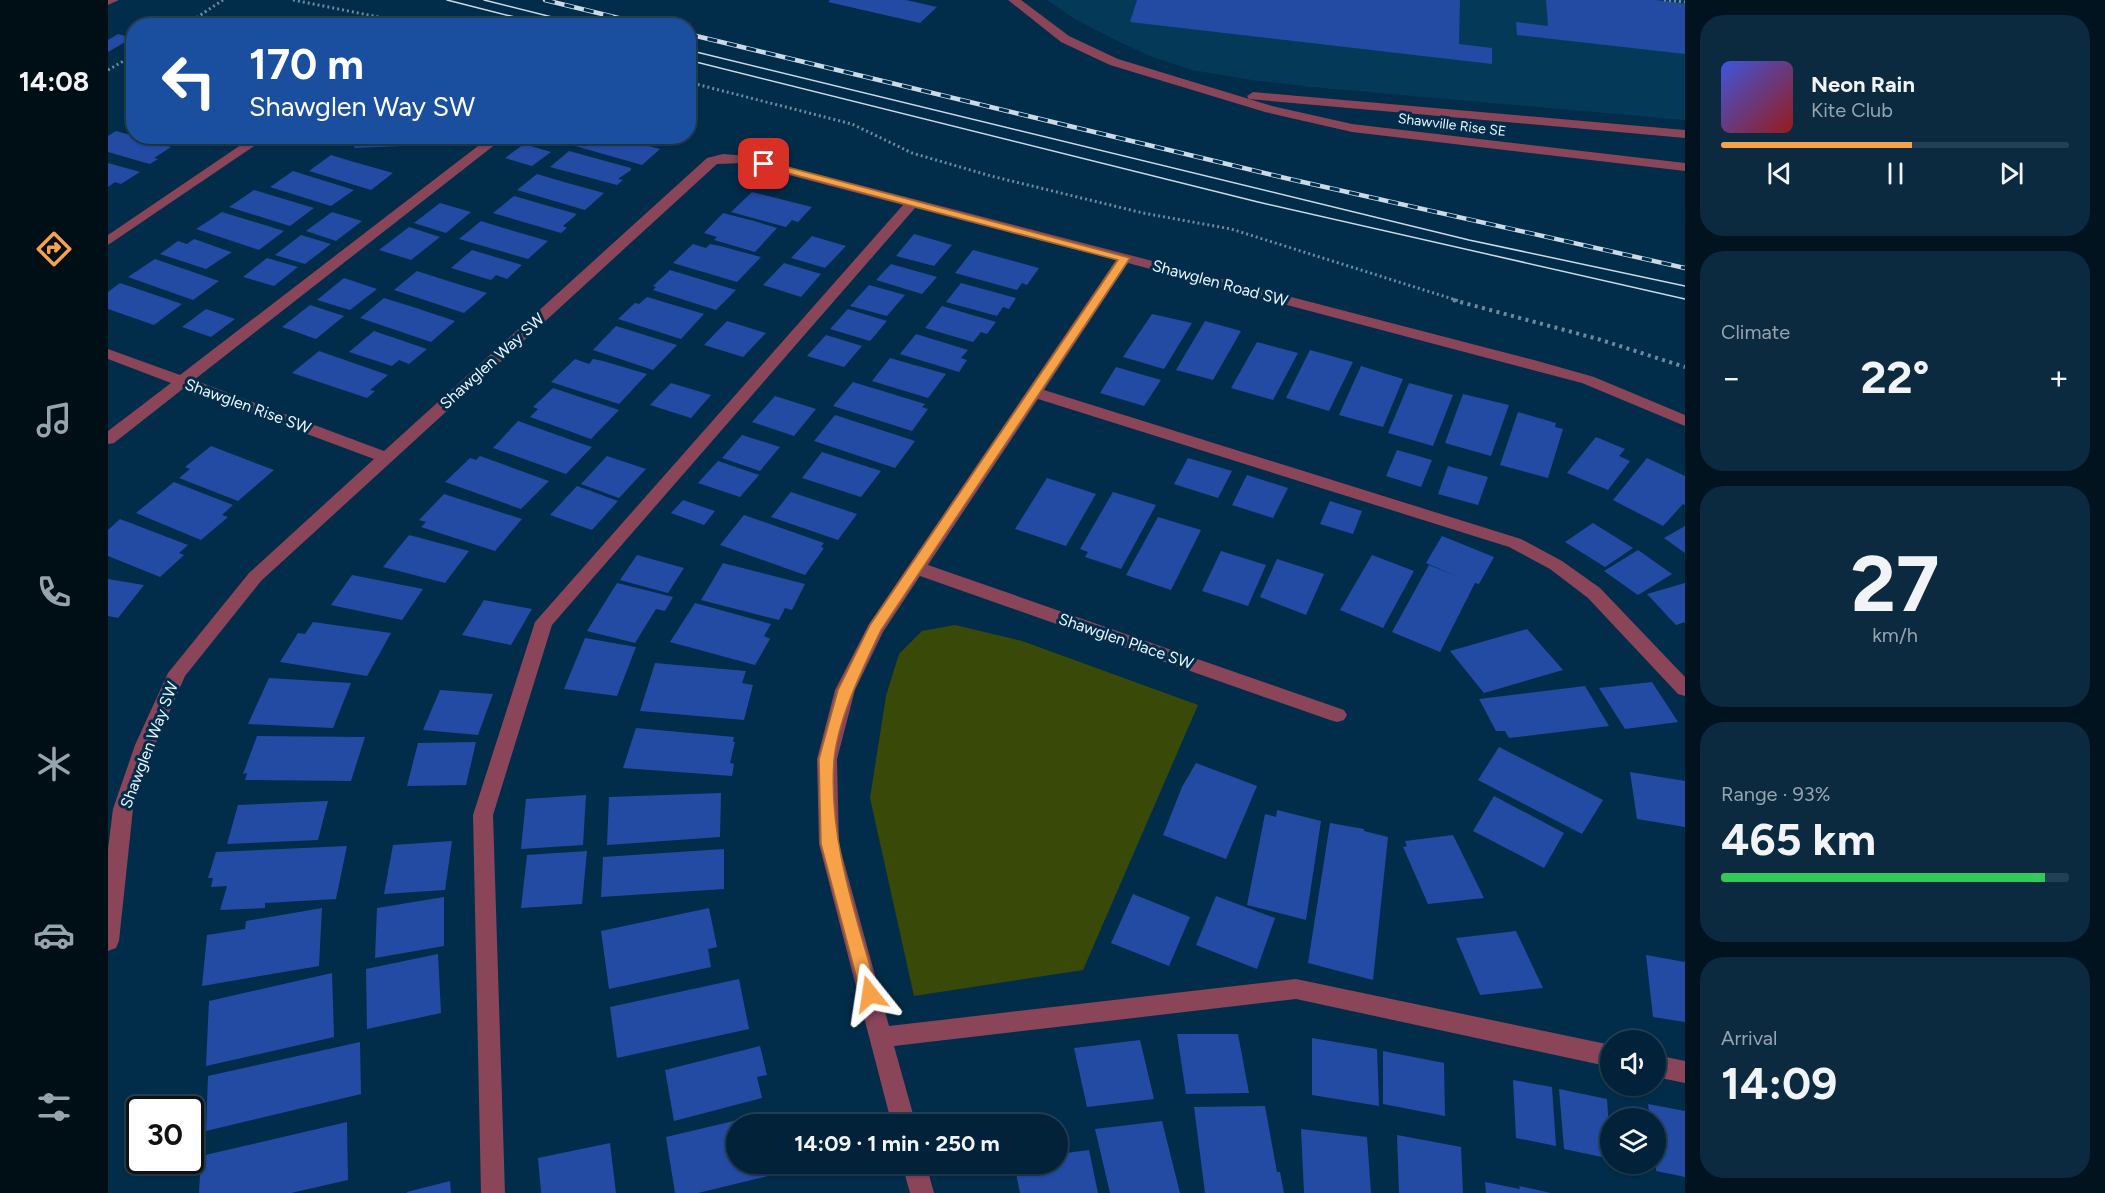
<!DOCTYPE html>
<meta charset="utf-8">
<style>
body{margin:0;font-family:Figtree,sans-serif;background:#0b2a40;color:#f1f3f6;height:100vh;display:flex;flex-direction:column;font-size:22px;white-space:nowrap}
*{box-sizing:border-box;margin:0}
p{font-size:20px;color:#96a4ae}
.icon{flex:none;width:33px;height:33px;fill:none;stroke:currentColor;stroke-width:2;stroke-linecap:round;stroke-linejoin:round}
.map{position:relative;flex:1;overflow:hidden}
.details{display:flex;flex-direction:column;gap:15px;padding:15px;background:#01131f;width:420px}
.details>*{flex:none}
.hud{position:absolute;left:18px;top:18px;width:570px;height:126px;border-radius:24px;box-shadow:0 2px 4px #0004,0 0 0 2px #233f53;background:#1a4fa0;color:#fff;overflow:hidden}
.tools{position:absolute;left:1492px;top:1030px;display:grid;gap:12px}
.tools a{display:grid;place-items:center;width:66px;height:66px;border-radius:50%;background:#012238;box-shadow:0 2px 4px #0004,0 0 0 2px #233f53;font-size:30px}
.speed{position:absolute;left:18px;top:1096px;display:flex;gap:12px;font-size:30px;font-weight:700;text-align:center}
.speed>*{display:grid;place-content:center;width:78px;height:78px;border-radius:50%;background:#012238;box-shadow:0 2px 4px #0004,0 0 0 2px #233f53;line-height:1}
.speed .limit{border:3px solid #111;border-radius:9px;background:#fff;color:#111}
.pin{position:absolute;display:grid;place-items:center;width:51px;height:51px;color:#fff;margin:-26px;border-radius:12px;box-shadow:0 3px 9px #0006}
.me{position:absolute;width:66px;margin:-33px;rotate:345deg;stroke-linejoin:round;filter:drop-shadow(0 0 4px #0008)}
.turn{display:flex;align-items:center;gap:21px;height:126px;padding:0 24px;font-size:27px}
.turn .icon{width:78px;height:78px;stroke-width:2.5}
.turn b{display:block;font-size:42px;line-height:51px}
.big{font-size:45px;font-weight:700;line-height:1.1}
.details .tile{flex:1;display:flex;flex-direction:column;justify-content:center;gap:9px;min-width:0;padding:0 21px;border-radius:24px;background:#0b2a40}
.details .dial{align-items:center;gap:0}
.dial b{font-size:78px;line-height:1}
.song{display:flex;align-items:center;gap:18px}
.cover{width:72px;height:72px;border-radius:9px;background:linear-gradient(135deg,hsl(230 70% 55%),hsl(0 70% 35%))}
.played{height:6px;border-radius:3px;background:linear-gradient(90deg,#f7a149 55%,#233f53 55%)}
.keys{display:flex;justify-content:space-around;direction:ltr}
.heat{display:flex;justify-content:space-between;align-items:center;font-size:33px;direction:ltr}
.charge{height:9px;border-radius:4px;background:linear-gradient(90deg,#34c759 93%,#233f53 0)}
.trip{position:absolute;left:618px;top:1114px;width:342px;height:60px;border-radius:30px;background:#012238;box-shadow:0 2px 4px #0004,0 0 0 2px #233f53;font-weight:700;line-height:60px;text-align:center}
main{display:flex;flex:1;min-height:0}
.tabs{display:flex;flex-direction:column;width:108px;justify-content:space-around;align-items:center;background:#000e16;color:#96a4ae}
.tabs .icon{width:42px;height:42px}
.tabs .active{color:#f7a149}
.tabs b{font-size:27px;color:#f1f3f6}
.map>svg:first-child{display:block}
.built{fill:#053958}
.green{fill:#394a08}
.building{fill:#234ba4}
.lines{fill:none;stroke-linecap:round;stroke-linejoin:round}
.path-far1{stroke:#6d8a9e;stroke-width:3;stroke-dasharray:2 3;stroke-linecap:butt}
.path{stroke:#6d8a9e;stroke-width:4;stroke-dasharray:3 4.5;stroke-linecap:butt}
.minor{fill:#8a4559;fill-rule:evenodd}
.tram{stroke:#cbdae6;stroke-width:1.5}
.rail-casing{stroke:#cbdae6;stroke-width:4.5}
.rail{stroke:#012d4a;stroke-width:3;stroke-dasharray:10;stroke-linecap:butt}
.route{fill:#f7a149;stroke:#a1692f;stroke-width:1.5}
.labels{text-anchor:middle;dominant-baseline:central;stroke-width:6;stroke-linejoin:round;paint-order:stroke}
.far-street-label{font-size:14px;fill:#e9f4fd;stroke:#012d4a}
.street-label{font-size:16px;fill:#e9f4fd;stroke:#012d4a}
</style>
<main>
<nav class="tabs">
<b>14:08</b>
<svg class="icon active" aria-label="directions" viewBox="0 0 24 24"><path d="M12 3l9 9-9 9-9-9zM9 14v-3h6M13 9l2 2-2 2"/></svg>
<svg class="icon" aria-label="music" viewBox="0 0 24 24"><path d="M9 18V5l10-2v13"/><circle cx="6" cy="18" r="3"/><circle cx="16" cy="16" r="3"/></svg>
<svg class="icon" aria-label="phone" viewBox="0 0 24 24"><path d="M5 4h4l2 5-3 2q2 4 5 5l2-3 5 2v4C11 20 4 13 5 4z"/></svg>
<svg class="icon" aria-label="climate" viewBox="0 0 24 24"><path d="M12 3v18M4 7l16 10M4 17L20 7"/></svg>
<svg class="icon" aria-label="car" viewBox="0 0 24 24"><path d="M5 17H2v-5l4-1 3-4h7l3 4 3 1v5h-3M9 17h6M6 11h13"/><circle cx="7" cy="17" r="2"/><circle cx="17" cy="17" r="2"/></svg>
<svg class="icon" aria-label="filters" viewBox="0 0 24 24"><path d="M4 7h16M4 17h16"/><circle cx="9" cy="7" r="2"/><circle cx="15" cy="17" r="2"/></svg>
</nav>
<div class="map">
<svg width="1577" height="1193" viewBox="0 0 1577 1193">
<rect width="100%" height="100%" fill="#012d4a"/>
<!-- built -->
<path class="built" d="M939 0H1577V120L1204 87 1144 80 1084 70 1042 56 1003 38 965 18Z"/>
<!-- green -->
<path class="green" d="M847 625 914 641 1090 705 975 970 806 996 762 798 778 696 791 654 814 631Z"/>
<!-- building -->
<g class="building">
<path d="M722 0H798L829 7 812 23 720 2Z"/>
<path d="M1029 0H1352L1351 44 1384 48V64L1022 22Z"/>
<path d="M1438 0H1548L1577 4V54L1409 35 1408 22 1440 26Z"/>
<path d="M10 34 24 38 0 52V40Z"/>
<path d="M8 131 26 136 63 147 46 158 50 159 42 164 38 163 0 152V136Z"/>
<path d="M250 136H322L321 145 246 148Z"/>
<path d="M450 136H505L552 149 534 165 446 140Z"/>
<path d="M416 144 443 152 424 166 397 158Z"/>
<path d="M461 151 523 168V170L510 179 515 180 509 185 442 167Z"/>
<path d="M223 155 246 162 285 173 263 190 201 171Z"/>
<path d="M0 163 32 172 13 184 7 182 0 187Z"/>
<path d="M185 171 246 190 223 206 162 187Z"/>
<path d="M429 174 456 182 496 193 477 210 409 190Z"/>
<path d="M146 190 206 208 182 226 121 207Z"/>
<path d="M644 192 704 207 690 222 684 220 678 227 623 212Z"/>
<path d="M406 196 451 209 469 214 455 226 459 228 453 233 385 213Z"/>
<path d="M332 203 363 212 338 233 306 223Z"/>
<path d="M114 212 176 231 151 250 88 229Z"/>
<path d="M224 212 254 221 228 241 198 231Z"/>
<path d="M615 213 646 221 669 228 647 252 606 240 609 237 596 233Z"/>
<path d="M373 221 402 230 440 241 420 259 351 239Z"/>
<path d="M301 227 332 237 303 260 271 250Z"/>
<path d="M806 234 844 245 826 266 788 256Z"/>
<path d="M193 235 223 244 197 264 167 255Z"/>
<path d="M704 236 738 246 717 268 683 258Z"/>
<path d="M86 239 123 252H124L98 269 52 254 70 241 79 244Z"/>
<path d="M585 244 598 248 602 244 612 246 653 257 629 282 565 263Z"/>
<path d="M364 250 414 265 399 279 388 275 383 280 343 268Z"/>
<path d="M865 250 931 268 919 285 914 283 909 290 847 273Z"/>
<path d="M159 258 190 267 166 286 135 277Z"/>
<path d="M47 259 111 281 85 300 20 277Z"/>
<path d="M676 263 713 274 693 297 655 285Z"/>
<path d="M783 264 829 277 814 294 768 280Z"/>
<path d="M562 270 628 290 608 310 545 290 548 287 545 286Z"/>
<path d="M309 271 340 281 379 293 356 313 286 290Z"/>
<path d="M236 278 269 289 242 310 209 300Z"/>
<path d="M12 283 74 304 46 325 0 309V292Z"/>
<path d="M853 283 908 298 901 309 895 307 889 316 838 302Z"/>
<path d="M761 285 797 295 779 316 742 306Z"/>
<path d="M539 297 596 314 573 339 510 319 527 303 531 304Z"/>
<path d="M276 298 305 307 347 321 323 342 252 318Z"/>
<path d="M202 305 236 316 208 339 174 327Z"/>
<path d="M834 306 888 322 879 334 873 332 865 342 817 328Z"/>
<path d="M98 309 127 319 103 337 74 327Z"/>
<path d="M740 309 779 321 762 341 722 329Z"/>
<path d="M1044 314 1084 323 1056 369 1015 357Z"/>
<path d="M619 321 658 333 635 357 596 345Z"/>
<path d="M1097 321 1133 331 1105 380 1068 370Z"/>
<path d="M508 326 569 345 545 370 485 350Z"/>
<path d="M266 331 319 349 301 364 291 360 284 366 241 352Z"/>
<path d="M808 334 860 350 853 358 859 360 851 372 792 354Z"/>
<path d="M718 335 754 346 736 367 699 356Z"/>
<path d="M1149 342 1190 353 1165 400 1123 388Z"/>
<path d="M1202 350 1245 362 1221 411 1178 398Z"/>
<path d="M211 351 280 375 262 390 267 391 259 398 184 373Z"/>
<path d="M782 358 838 374 820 398 764 381Z"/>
<path d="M467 359 481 364 485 359 495 361 539 374 511 404 443 382Z"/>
<path d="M1253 366 1295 379 1275 427 1231 415Z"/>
<path d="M1008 367 1053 380 1036 406 992 393Z"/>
<path d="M745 382 817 404 814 407 820 409 804 431 725 406Z"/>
<path d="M563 383 603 395 583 418 542 405Z"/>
<path d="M1301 383 1345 395 1325 446 1280 433Z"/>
<path d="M445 388 511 410 483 439 422 417 430 409 425 407Z"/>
<path d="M1355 394 1401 405 1383 456 1337 443Z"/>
<path d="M667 396 708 409 686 436 644 422Z"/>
<path d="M1410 412 1448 423 1447 427 1455 429 1440 478 1392 465Z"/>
<path d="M727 415 807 441 787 468 706 441Z"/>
<path d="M410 421 469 442 484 447 458 474 385 448Z"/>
<path d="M634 435 672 447 652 471 614 458Z"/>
<path d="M1488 437 1517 449 1511 456 1522 461 1500 490 1459 473Z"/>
<path d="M103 446 166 470 130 501 71 478 82 469 77 467Z"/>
<path d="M1289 450 1324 460 1313 487 1278 476Z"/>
<path d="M714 452 773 471 753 497 694 478Z"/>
<path d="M372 456 441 481 413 509 337 482 362 458 368 460Z"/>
<path d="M499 456 538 469 511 498 473 484Z"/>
<path d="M1080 458 1124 471 1110 498 1066 484Z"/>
<path d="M1539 458 1577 476V505L1575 504 1555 526 1505 500Z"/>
<path d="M610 461 651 475 632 497 590 483Z"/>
<path d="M1340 466 1380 477 1370 505 1330 494Z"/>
<path d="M1139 475 1180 488 1165 518 1124 505Z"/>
<path d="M939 478 988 494 958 546 907 529Z"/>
<path d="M66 482 125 505 114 515 120 517 93 540 28 513Z"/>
<path d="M469 486 510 501 484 530 442 515Z"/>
<path d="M683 492 749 514 730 540 663 517Z"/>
<path d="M1005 492 1048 505 1013 569 977 557 980 552 972 549Z"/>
<path d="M336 494 414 519 387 551 313 527 318 522 311 520Z"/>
<path d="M575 500 598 508 607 511 596 525 563 513Z"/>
<path d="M1222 501 1254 511 1245 534 1212 524Z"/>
<path d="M636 515 716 543 713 547 716 548 697 575 612 545Z"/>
<path d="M1050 517 1093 530 1063 590 1018 575Z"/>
<path d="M12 519 80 545 71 553 76 555 52 577 0 556V530Z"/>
<path d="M1485 523 1525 548 1497 567 1457 542Z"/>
<path d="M1577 526V553L1556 538Z"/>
<path d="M301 535 361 551 337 583 275 567Z"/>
<path d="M1334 536 1386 557 1371 584 1367 583 1332 652 1284 632 1321 565 1353 578 1318 563Z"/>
<path d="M1530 550 1564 574 1530 595 1496 571Z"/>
<path d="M1113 551 1158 565 1140 606 1094 591Z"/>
<path d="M529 555 576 568 560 593 512 580Z"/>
<path d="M1264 555 1306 571 1275 628 1232 610Z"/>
<path d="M1169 559 1216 574 1198 615 1152 597Z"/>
<path d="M615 563 697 584 684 610 677 608 671 620 593 600Z"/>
<path d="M244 575 315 589 294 620 223 605Z"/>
<path d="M0 579 36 585 10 618 0 616Z"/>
<path d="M509 583 565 597 557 611 548 609 527 643 479 631Z"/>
<path d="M1577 583V622L1568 625 1539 594Z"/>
<path d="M376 600 424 609 403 645 354 635Z"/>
<path d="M587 603 663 624 656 636 662 639 647 665 562 642Z"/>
<path d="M205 622 283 633 259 676 172 662 190 633 197 634Z"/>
<path d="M1419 629 1455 670 1376 693 1342 651Z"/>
<path d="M477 638 528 647 509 696 456 689Z"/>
<path d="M547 663 638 671 634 683 645 685 636 720 532 711Z"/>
<path d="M161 678 243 683 225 728 140 724Z"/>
<path d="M1544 682 1570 722 1517 729 1491 688Z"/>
<path d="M1477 686 1501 726 1401 738 1397 731H1388L1371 699Z"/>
<path d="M332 690 385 694 370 735 315 730Z"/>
<path d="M528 728 626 737 625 742H627L622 763 626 764 624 776 515 768Z"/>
<path d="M149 736 257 737 243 781 137 780 139 773 135 774Z"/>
<path d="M368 742 358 785 299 786 310 743Z"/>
<path d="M1391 747 1495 800 1474 834 1370 780Z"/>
<path d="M1088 763 1149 786 1118 859 1055 835 1074 787Z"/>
<path d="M1522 772 1577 781V827L1529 819Z"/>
<path d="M613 793 612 837 499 845 501 797Z"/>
<path d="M478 795 475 845 413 849 418 799Z"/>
<path d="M1386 796 1456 833 1436 868 1365 831Z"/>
<path d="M220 801 210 840 119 844 130 805Z"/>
<path d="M1169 810 1213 821 1198 920 1139 905 1157 814 1168 817Z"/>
<path d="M1222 823 1256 829V831L1280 837 1265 980 1200 963Z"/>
<path d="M1345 835 1376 898 1320 904 1295 847 1299 846 1297 841Z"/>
<path d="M344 841 337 890 276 894 285 845Z"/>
<path d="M239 846 228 899 157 903V908L112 910 119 886 103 887 105 878H100L108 852Z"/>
<path d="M616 849V889L493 897 495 857Z"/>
<path d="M479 851 474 904 413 908 419 855Z"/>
<path d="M1025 894 1082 917 1061 966 1003 943Z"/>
<path d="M1108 896 1167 918 1149 969 1088 945Z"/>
<path d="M336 897V946L267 958 269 908Z"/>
<path d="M214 908 211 966 94 986 99 935 137 929 138 921Z"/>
<path d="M601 908 609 947 600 949 603 967 501 989 493 931Z"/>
<path d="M1408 931 1435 988 1372 995 1348 938Z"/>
<path d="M330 954 333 1013 259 1029 258 969Z"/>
<path d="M1538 955 1577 962V1022L1545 1017Z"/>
<path d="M224 973 226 1037 98 1066 101 1001Z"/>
<path d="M631 979 641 1029 509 1058 502 1007Z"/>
<path d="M1069 1034H1130L1141 1093 1078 1094Z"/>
<path d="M1204 1038 1269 1049 1271 1106 1204 1095Z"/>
<path d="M1032 1040 1046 1099 979 1107 966 1048Z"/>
<path d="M252 1042 253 1094 98 1131 100 1076Z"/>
<path d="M652 1046 659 1075 649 1077 654 1098 566 1121 557 1070Z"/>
<path d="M1275 1051 1336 1063 1337 1116 1275 1104Z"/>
<path d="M1405 1080 1444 1087 1448 1146 1408 1138Z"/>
<path d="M1451 1089 1499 1099 1503 1159 1456 1149Z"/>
<path d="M1540 1104 1577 1111V1177L1548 1171V1119H1542Z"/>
<path d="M1157 1106 1169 1172H1172L1176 1193H1097L1086 1107Z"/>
<path d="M651 1115 654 1125H628V1164H662L664 1175 590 1193H567L558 1137Z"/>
<path d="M1054 1121 1072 1193H1002L987 1129Z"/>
<path d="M239 1122 240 1180 183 1193H91L93 1156Z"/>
<path d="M1193 1129 1259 1137 1263 1193H1196Z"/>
<path d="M1289 1135 1353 1147 1355 1193H1291Z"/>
<path d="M502 1143 508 1193H433L430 1158Z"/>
<path d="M981 1150 990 1193H912L906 1164H950V1154Z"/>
<path d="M342 1181 343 1193H299V1192Z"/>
<path d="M1377 1182 1412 1189 1411 1186 1443 1193H1378Z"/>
</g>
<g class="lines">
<!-- path-far1 -->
<g class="path-far1">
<path d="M185 0 316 26"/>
<path d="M1556 0 1577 2"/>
<path d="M76 26 115 0"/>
<path d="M0 70 26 55"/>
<path d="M580 82 744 124 804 153 883 176 1035 213 1123 229 1351 301"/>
</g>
<!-- path -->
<path class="path" d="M1345 300 1490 339 1577 367"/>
<!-- minor -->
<g class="minor">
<path d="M0 0H11L0 5Z"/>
<path d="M900 0H913L961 36 1010 59 1164 106 1244 124 1577 163V171L1244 132 1157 112 1002 65 953 42Z"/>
<path d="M1145 92 1577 130V138L1141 99 1139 96Z"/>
<path d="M146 136H161L0 245V235Z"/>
<path d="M383 136H398L86 380 276 451 599 158 615 154 640 156 1426 360 1486 377 1577 415V426L1474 383 1020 263 936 390 1413 539 1454 561 1492 588 1577 677V696L1570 694 1480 598 1442 569 1401 547 930 399 820 565 1236 710 1239 715 1236 720 1229 722 1222 720 812 576 775 632 747 690 729 759 731 844 781 1026 1188 979 1503 1045V1067L1188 999 786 1046 808 1125H784L711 844 709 759 727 690 761 624 1008 260 807 208 444 625 385 815 397 1193H373L365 815 427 622 795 205 635 163 609 164 153 581 77 676 47 745 25 809 11 941 8 948 0 951V849L5 809 27 745 60 673 141 573 266 459 76 388 6 443 0 444V431L63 383 0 359V349L72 375Z"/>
<path d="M1548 1055 1577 1061V1083L1548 1077Z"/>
<path d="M794 1164H818L826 1193H802Z"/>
</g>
<!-- tram -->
<g class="tram">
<path d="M339 0 442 26"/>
<path d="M376 0 480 26"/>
<path d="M580 50 1361 240 1577 286"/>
<path d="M580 60 1150 202 1577 299"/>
</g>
<defs>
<g id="rail">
<path d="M437 0 543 26"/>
<path d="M580 34 1177 178 1577 268"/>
</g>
</defs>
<!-- rail casing -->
<use href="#rail" class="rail-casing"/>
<!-- rail -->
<use href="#rail" class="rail"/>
</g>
<!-- route -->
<path class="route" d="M656 161 1022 258 773 630C755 668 730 718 726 760 720 840 749 918 770 994L768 999 762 1002 756 999 753 994 713 844 711 759 730 690 762 625 1010 260 653 166 651 164Z"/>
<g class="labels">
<!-- far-street labels -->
<g class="far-street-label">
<text transform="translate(1344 125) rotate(7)">Shawville Rise SE</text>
</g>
<!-- street labels -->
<g class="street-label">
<text transform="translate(1112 283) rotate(15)">Shawglen Road SW</text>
<text transform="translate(384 361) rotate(-42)">Shawglen Way SW</text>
<text transform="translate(140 406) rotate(20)">Shawglen Rise SW</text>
<text transform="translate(1018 641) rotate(19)">Shawglen Place SW</text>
<text transform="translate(41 745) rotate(-69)">Shawglen Way SW</text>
</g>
</g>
</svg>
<div class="tools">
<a><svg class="icon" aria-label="sound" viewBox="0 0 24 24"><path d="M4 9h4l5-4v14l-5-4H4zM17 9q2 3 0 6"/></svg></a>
<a><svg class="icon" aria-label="layers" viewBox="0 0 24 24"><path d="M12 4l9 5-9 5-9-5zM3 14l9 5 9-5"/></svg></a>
</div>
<div class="speed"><div class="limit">30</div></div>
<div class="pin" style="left:656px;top:164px;background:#d93025"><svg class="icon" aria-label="arrive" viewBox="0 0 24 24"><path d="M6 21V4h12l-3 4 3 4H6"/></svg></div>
<svg class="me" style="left:762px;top:994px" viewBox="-20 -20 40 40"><path d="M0-17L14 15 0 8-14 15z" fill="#f7a149" stroke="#fff" stroke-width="4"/></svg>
<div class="trip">14:09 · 1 min · 250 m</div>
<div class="hud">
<div class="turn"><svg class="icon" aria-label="left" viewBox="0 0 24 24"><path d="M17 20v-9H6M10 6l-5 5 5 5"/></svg><div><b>170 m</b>Shawglen Way SW</div></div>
</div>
</div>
<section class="details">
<div class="tile">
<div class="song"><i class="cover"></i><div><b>Neon Rain</b><p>Kite Club</p></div></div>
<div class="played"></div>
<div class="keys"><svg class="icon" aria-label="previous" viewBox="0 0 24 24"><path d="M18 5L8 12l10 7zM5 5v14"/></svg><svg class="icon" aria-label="pause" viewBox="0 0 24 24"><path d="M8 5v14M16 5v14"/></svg><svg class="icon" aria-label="next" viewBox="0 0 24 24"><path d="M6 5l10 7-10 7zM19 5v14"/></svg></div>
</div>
<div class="tile"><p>Climate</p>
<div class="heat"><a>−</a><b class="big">22°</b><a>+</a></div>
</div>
<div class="tile dial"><b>27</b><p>km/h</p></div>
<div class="tile"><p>Range · 93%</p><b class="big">465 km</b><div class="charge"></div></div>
<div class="tile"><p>Arrival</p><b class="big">14:09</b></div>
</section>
</main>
